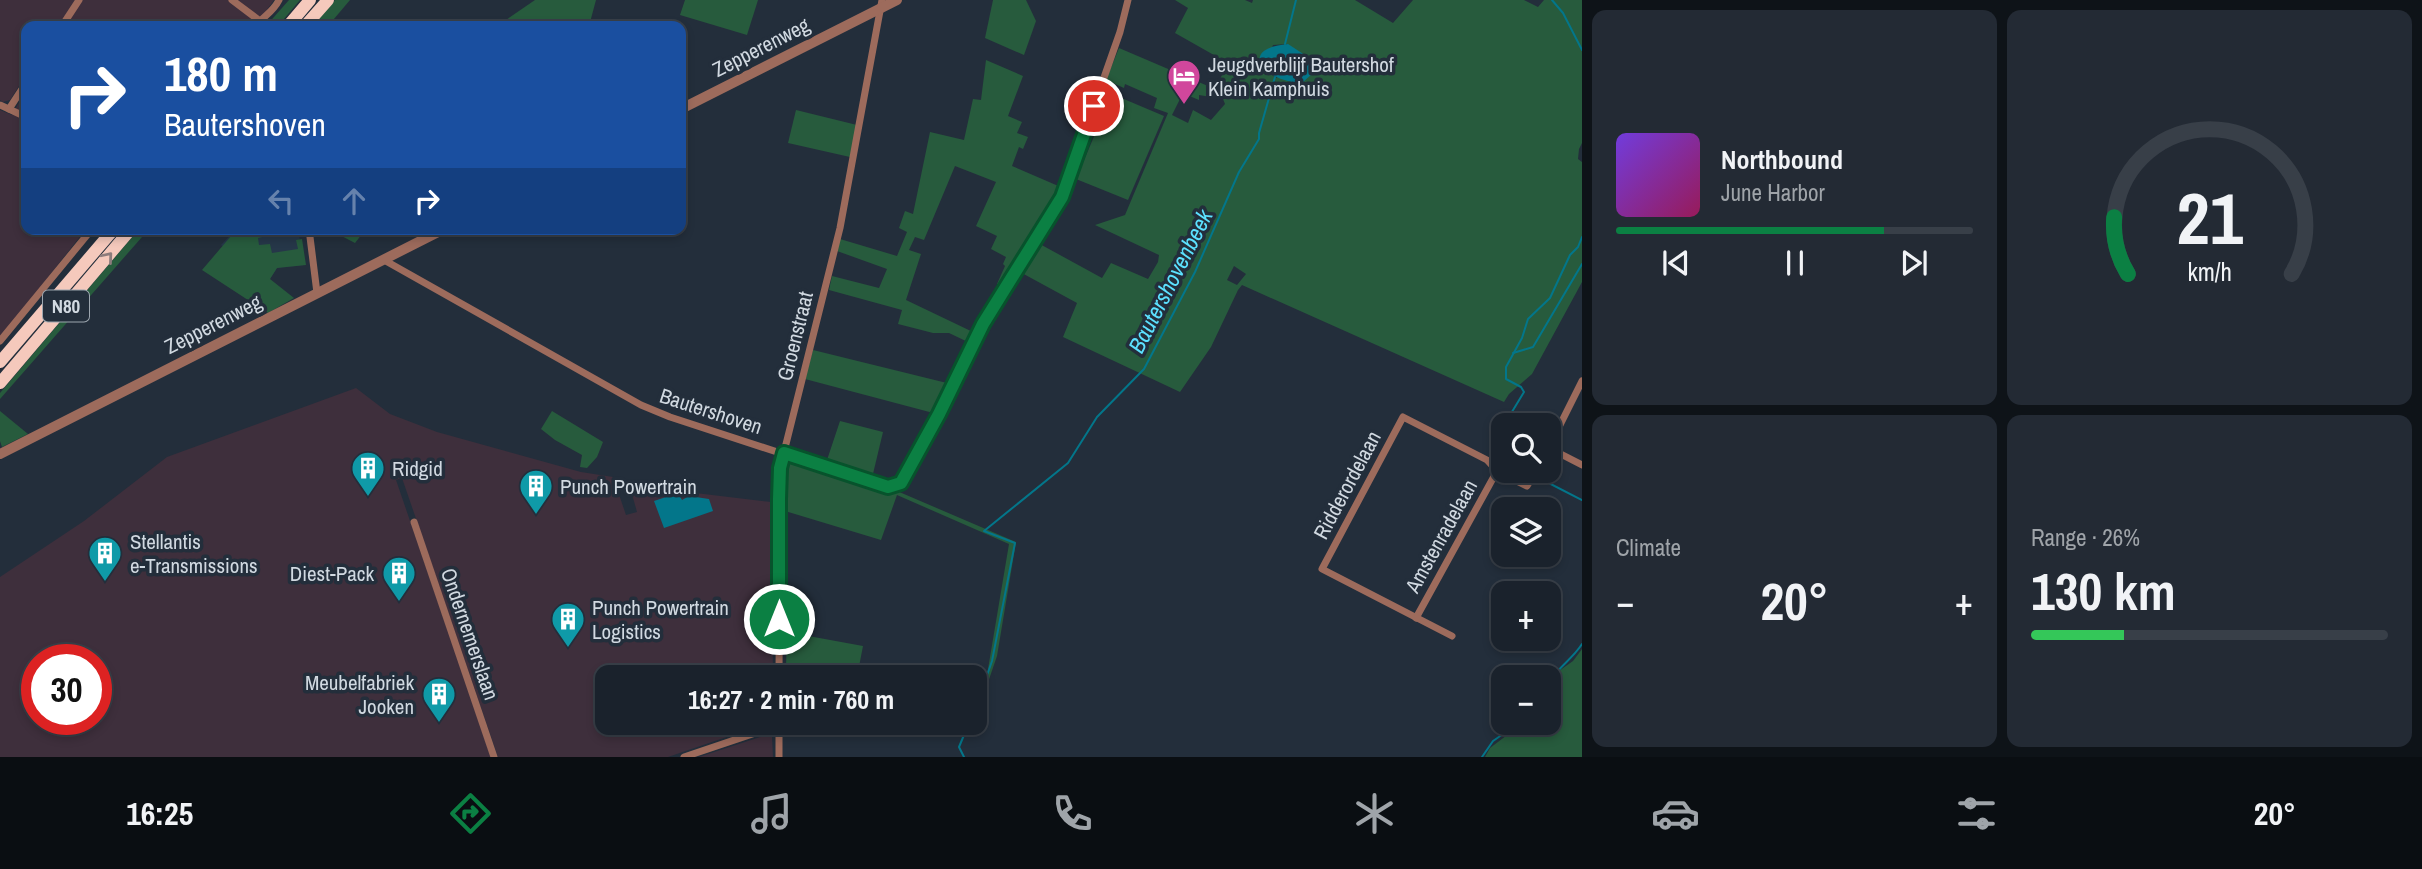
<!DOCTYPE html>
<meta charset="utf-8">
<style>
body{margin:0;font-family:"Archivo Narrow",sans-serif;background:#232a34;color:#f1f3f6;height:100vh;display:flex;flex-direction:column;font-size:26px;white-space:nowrap}
*{box-sizing:border-box;margin:0}
p{font-size:23px;color:#9fa4a9}
.icon{flex:none;width:38px;height:38px;fill:none;stroke:currentColor;stroke-width:2;stroke-linecap:round;stroke-linejoin:round}
.map{position:relative;flex:1;overflow:hidden}
.side{display:flex;flex-direction:column;gap:10px;padding:10px;background:#0e1318;width:840px}
.side>*{flex:none}
.top-card{position:absolute;left:21px;top:21px;width:665px;height:214px;border-radius:14px;box-shadow:0 4px 10px #0003,0 0 0 2px #383f48;background:#1a4fa0;color:#fff;overflow:hidden}
.controls{position:absolute;left:1491px;top:413px;display:grid;gap:14px}
.controls a{display:grid;place-items:center;width:70px;height:70px;border-radius:14px;background:#1a222c;box-shadow:0 4px 10px #0003,0 0 0 2px #383f48;font-size:35px}
.speed{position:absolute;left:21px;top:644px;display:flex;gap:14px;font-size:35px;font-weight:700;text-align:center}
.speed>*{display:grid;place-content:center;width:91px;height:91px;border-radius:50%;background:#1a222c;box-shadow:0 4px 10px #0003,0 0 0 2px #383f48;line-height:1}
.speed .limit{border:10px solid #d22;background:#fff;color:#111}
.pin{position:absolute;display:grid;place-items:center;width:60px;height:60px;color:#fff;margin:-30px;border:4px solid #fff;border-radius:50%;box-shadow:0 2px 7px #0007}
.me{position:absolute;width:77px;margin:-38px;rotate:0deg;stroke-linejoin:round;filter:drop-shadow(0 0 5px #0008)}
.turn{display:flex;align-items:center;gap:24px;height:147px;padding:0 28px;font-size:32px}
.turn .icon{width:91px;height:91px;stroke-width:2.5}
.turn b{display:block;font-size:49px;line-height:60px}
.lanes{display:flex;align-items:center;height:66px;padding:0 28px;background:#0003;justify-content:center;gap:35px;direction:ltr}
.lanes .off{opacity:.35}
.big{font-size:52px;font-weight:800;line-height:1.1}
.side .widget{flex:1;display:flex;flex-direction:column;justify-content:center;gap:10px;min-width:0;padding:0 24px;border-radius:14px;background:#232a34}
.side .dial{align-items:center;gap:0}
.dial svg{height:182px;overflow:visible;fill:none;stroke:#383f48;stroke-width:7;stroke-linecap:round;text-anchor:middle}
.dial text{fill:#f1f3f6;stroke:none}
.song{display:flex;align-items:center;gap:21px}
.cover{width:84px;height:84px;border-radius:10px;background:linear-gradient(135deg,hsl(260 70% 55%),hsl(330 70% 35%))}
.played{height:7px;border-radius:4px;background:linear-gradient(90deg,#0b8043 75%,#383f48 75%)}
.keys{display:flex;justify-content:space-around;direction:ltr}
.heat{display:flex;justify-content:space-between;align-items:center;font-size:38px;direction:ltr}
.charge{height:10px;border-radius:5px;background:linear-gradient(90deg,#34c759 26%,#383f48 0)}
.side .tiles{flex:1;display:grid;gap:10px;grid-template-columns:repeat(2,1fr)}
.trip{position:absolute;left:595px;top:665px;width:392px;height:70px;border-radius:14px;background:#1a222c;box-shadow:0 4px 10px #0003,0 0 0 2px #383f48;font-weight:800;line-height:70px;text-align:center}
.tab-bar{display:flex;height:112px;justify-content:space-around;align-items:center;background:#0a0e12;color:#9fa4a9}
.tab-bar .icon{width:49px;height:49px}
.tab-bar .active{color:#0b8043}
.tab-bar b{font-size:32px;color:#f1f3f6}
main{display:flex;flex:1;min-height:0}
.map>svg:first-child{display:block}
.built{fill:#263749}
.industrial{fill:#3e2f3c;fill-rule:evenodd}
.green{fill:#275b3d;fill-rule:evenodd}
.water{fill:#03768a}
.lines{fill:none;stroke-linecap:round;stroke-linejoin:round}
.stream{stroke:#03768a;stroke-width:2}
.minor{stroke:#9d6b5c;stroke-width:7}
.tertiary{stroke:#9d6b5c;stroke-width:10}
.trunk{stroke:#f5c9bc;stroke-width:12}
.oneway{stroke:#8c7c7c}
.route-casing{stroke:#07532c;stroke-width:18}
.route{stroke:#0b8043;stroke-width:12}
.labels{text-anchor:middle;dominant-baseline:central;stroke-width:7;stroke-linejoin:round;paint-order:stroke}
.shield{fill:#232e3b;stroke:#9da6af;stroke-width:2}
.shield-label{font-size:19px;font-weight:bold;fill:#d1d9e1}
.street-label{font-size:21px;fill:#d1d9e1;stroke:#232e3b}
.poi-label{font-size:21px;fill:#d1d9e1;stroke:#232e3b;text-anchor:start}
.water-label{font-size:23px;font-style:italic;fill:#5ce1ff;stroke:#232e3b}
</style>
<main>
<div class="map">
<svg width="1582" height="757" viewBox="0 0 1582 757">
<rect width="100%" height="100%" fill="#232e3b"/>
<!-- built -->
<path class="built" d="M236 229H298L304 265 277 268 270 279 221 245Z"/>
<!-- industrial -->
<g class="industrial">
<path d="M0 0H75L58 26H26V75L10 100 3 102 0 100Z"/>
<path d="M78 0H274L255 26H63Z"/>
<path d="M26 90V229H86L0 338V110L12 115Z"/>
<path d="M356 388 390 414 437 432 581 472 613 477 626 515 637 512 628 480 654 488 771 502 773 677H607V723H768L668 757H498L402 478 396 480 491 757H0V577L84 521 167 457ZM37 660H96V719H37Z"/>
<path d="M766 735 772 737 773 757H699Z"/>
</g>
<!-- green -->
<g class="green">
<path d="M289 0H300L278 26H266Z"/>
<path d="M335 0H350L328 26H313Z"/>
<path d="M535 0H596L589 26H516L503 22Z"/>
<path d="M685 0H758L747 35 680 15Z"/>
<path d="M993 0H1026L1036 21 1024 55 985 38Z"/>
<path d="M1175 0H1245L1252 3 1253 0H1355L1393 23 1413 0H1524L1538 7 1544 0H1582V143L1579 149 1578 159 1582 162V282L1532 374 1509 394 1504 402 1242 285 1238 290 1211 347 1180 392 1063 337 1077 303 1020 272 1038 243 1102 278 1111 263 1148 279 1158 262 1159 255 1095 225 1125 215 1168 113 1154 108 1157 98 1125 84 1124 88 1106 80 1119 48 1215 89 1228 63 1175 33 1188 8ZM1288 44 1277 78 1263 70 1273 45ZM1187 95 1199 100V95L1223 99 1225 104 1211 120 1193 110 1188 123 1172 115 1181 97 1185 98ZM1234 266 1246 274 1237 285 1227 280Z"/>
<path d="M986 60 1023 76 1008 116 1022 122 1017 133 1028 137 1023 149 1019 147 1012 166 1063 188 1047 218 1001 286 997 284 1005 266 1003 264 1006 257 991 249 997 236 976 226 996 182 955 166 924 240 915 237 909 250 921 254 906 300 975 333 970 343 949 333H933L898 324 902 310 829 290 832 276 879 288 887 269 837 251 840 239 897 256 907 232 899 228 905 211 913 214 930 132 964 140 973 99 981 100Z"/>
<path d="M1112 94 1164 116 1128 200 1076 179Z"/>
<path d="M796 110 857 125 850 157 788 143Z"/>
<path d="M139 229H149L0 399V393Z"/>
<path d="M237 229H266L267 236 258 238 259 245 270 244 272 253 298 249 296 240 302 239 306 265 277 268 270 279 294 298 268 313 202 270Z"/>
<path d="M328 229H366L355 243Z"/>
<path d="M813 350 951 384 937 414 805 379Z"/>
<path d="M0 411 28 434 2 447 0 441Z"/>
<path d="M552 411 603 442 597 457 587 468 580 467 582 455 555 440 541 429Z"/>
<path d="M840 421 883 432 872 478 826 463Z"/>
<path d="M793 460 897 491 1016 542 997 656 985 691 975 714V703L987 675 1009 544 897 495 881 540 785 511 789 461Z"/>
<path d="M792 633 863 646 857 677H806V666H786L787 636Z"/>
<path d="M1582 649V757H1485L1490 748 1523 723H1549V689H1554L1556 673 1573 661Z"/>
</g>
<!-- water -->
<g class="water">
<path d="M1288 44 1314 61 1313 73 1302 83C1266 82 1235 49 1288 44Z"/>
<path d="M678 493 682 500 689 496 709 499 713 511 664 528 654 501Z"/>
</g>
<g class="lines">
<!-- stream -->
<g class="stream">
<path d="M1552 0 1563 13 1582 50"/>
<path d="M1285 44 1296 0"/>
<path d="M1513 353 1533 347 1582 264"/>
<path d="M1504 425 1524 392 1521 387 1506 379V367L1522 338 1528 319 1550 298 1570 255 1578 247 1582 237"/>
<path d="M1503 427 1493 446V455L1503 459"/>
<path d="M1524 471 1528 473"/>
<path d="M1539 478 1582 500"/>
<path d="M1549 685C1554 670 1572 660 1582 644"/>
<path d="M975 710 992 661 1015 543 984 531 1068 463 1097 417 1144 369 1195 272 1239 172 1259 139V133L1275 77"/>
<path d="M964 757 959 747 969 723"/>
<path d="M1482 757 1493 741 1519 723"/>
</g>
<!-- minor -->
<g class="minor">
<path d="M232 0 260 21"/>
<path d="M62 26 79 0"/>
<path d="M257 26C262 16 272 14 279 0"/>
<path d="M0 105 26 117"/>
<path d="M9 109 26 83"/>
<path d="M309 229 317 293"/>
<path d="M384 260 641 405 670 417 820 466 894 487 901 483 905 477 939 414 983 324 1062 197 1120 32 1128 0"/>
<path d="M0 341 92 229"/>
<path d="M1549 447 1582 381"/>
<path d="M1549 448 1582 465"/>
<path d="M414 522 494 757"/>
<path d="M1416 618 1497 471"/>
<path d="M1452 636 1322 569 1403 417 1487 460 1497 471 1527 486 1536 471"/>
<path d="M779 677 780 468 840 228 882 0"/>
<path d="M779 723V757"/>
<path d="M684 757 779 725"/>
</g>
<!-- tertiary -->
<g class="tertiary">
<path d="M681 109 897 0"/>
<path d="M0 454 444 229"/>
</g>
<!-- trunk -->
<g class="trunk">
<path d="M288 26 310 0"/>
<path d="M305 26 328 0"/>
<path d="M0 362 114 229"/>
<path d="M0 383 131 229"/>
</g>
</g>
<!-- one-way arrows -->
<defs><path id="oneway-chevron" d="M-2-3.5L2.5 0L-2 3.5" fill="none" stroke-width="1.6" stroke-linecap="round" stroke-linejoin="round" transform="scale(1.75)"/></defs>
<use class="oneway" href="#oneway-chevron" transform="translate(108 257) rotate(-50)"/>
<g class="lines">
<defs>
<path id="route" d="M779 619V499L780 468 784 453 888 487 901 483 939 414 983 324 1062 197 1094 106"/>
</defs>
<!-- route casing -->
<use href="#route" class="route-casing"/>
<!-- route -->
<use href="#route" class="route"/>
</g>
<!-- icons -->
<defs>
<symbol id="hotel-pin" viewBox="-11 -11 22 30"><path d="M0 17L-7.5 6A9.5 9.5 0 1 1 7.5 6Z" fill="#d1479c" stroke="#232e3b"/><path d="M-6-4.5h1.5V1H6V5H4.5V3h-9V5H-6ZM-4 0a1.8 1.8 0 1 1 3.6 0ZM.5 0V-2.5h3Q6-2.5 6 0Z" fill="#fff"/></symbol>
<symbol id="building-pin" viewBox="-11 -11 22 30"><path d="M0 17L-7.5 6A9.5 9.5 0 1 1 7.5 6Z" fill="#0f9aa8" stroke="#232e3b"/><path d="M-4-6H4V6H1V3H-1V6H-4ZM-2.5-4.3h1.7v1.8h-1.7ZM.8-4.3h1.7v1.8H.8ZM-2.5-1h1.7V.8h-1.7ZM.8-1h1.7V.8H.8Z" fill="#fff"/></symbol>
</defs>
<g fill-rule="evenodd">
<use href="#hotel-pin" x="1165" y="57" width="38" height="52"/>
<use href="#building-pin" x="349" y="449" width="38" height="52"/>
<use href="#building-pin" x="517" y="467" width="38" height="52"/>
<use href="#building-pin" x="86" y="534" width="38" height="52"/>
<use href="#building-pin" x="380" y="554" width="38" height="52"/>
<use href="#building-pin" x="549" y="600" width="38" height="52"/>
<use href="#building-pin" x="420" y="675" width="38" height="52"/>
</g>
<g class="labels">
<!-- shield labels -->
<rect class="shield" x="43" y="290.5" width="46" height="31" rx="5"/>
<g class="shield-label">
<text x="66" y="306">N80</text>
</g>
<!-- street labels -->
<g class="street-label">
<text transform="translate(761 47) rotate(-27)">Zepperenweg</text>
<text transform="translate(213 324) rotate(-27)">Zepperenweg</text>
<text transform="translate(795 336) rotate(-76)">Groenstraat</text>
<text transform="translate(711 411) rotate(18)">Bautershoven</text>
<text transform="translate(1347 485) rotate(-62)">Ridderordelaan</text>
<text transform="translate(1441 536) rotate(-61)">Amstenradelaan</text>
<text transform="translate(470 634) rotate(71)">Ondernemerslaan</text>
</g>
<!-- poi labels -->
<g class="poi-label">
<text x="1208" y="64">Jeugdverblijf Bautershof<tspan x="1208" dy="24">Klein Kamphuis</tspan></text>
<text x="392" y="468">Ridgid</text>
<text x="560" y="486">Punch Powertrain</text>
<text x="130" y="541">Stellantis<tspan x="130" dy="24">e-Transmissions</tspan></text>
<text x="374" y="573" text-anchor="end">Diest-Pack</text>
<text x="592" y="607">Punch Powertrain<tspan x="592" dy="24">Logistics</tspan></text>
<text x="414" y="682" text-anchor="end">Meubelfabriek<tspan x="414" dy="24">Jooken</tspan></text>
</g>
<!-- water labels -->
<g class="water-label">
<text transform="translate(1170 281) rotate(-63)">Bautershovenbeek</text>
</g>
</g>
</svg>
<div class="controls">
<a><svg class="icon" aria-label="search" viewBox="0 0 24 24"><circle cx="10" cy="10" r="6"/><path d="M15 15l6 6"/></svg></a>
<a><svg class="icon" aria-label="layers" viewBox="0 0 24 24"><path d="M12 4l9 5-9 5-9-5zM3 14l9 5 9-5"/></svg></a>
<a>+</a>
<a>−</a>
</div>
<div class="speed"><div class="limit">30</div></div>
<div class="pin" style="left:1094px;top:106px;background:#d93025"><svg class="icon" aria-label="arrive" viewBox="0 0 24 24"><path d="M6 21V4h12l-3 4 3 4H6"/></svg></div>
<svg class="me" style="left:779px;top:619px" viewBox="-20 -20 40 40"><circle r="17" fill="#0b8043" stroke="#fff" stroke-width="3"/><path d="M0-11L8 9 0 5-8 9z" fill="#fff"/></svg>
<div class="trip">16:27 · 2 min · 760 m</div>
<div class="top-card">
<div class="turn"><svg class="icon" aria-label="right" viewBox="0 0 24 24"><path d="M7 20v-9h11M14 6l5 5-5 5"/></svg><div><b>180 m</b>Bautershoven</div></div>
<div class="lanes"><svg class="icon off" aria-label="left" viewBox="0 0 24 24"><path d="M17 20v-9H6M10 6l-5 5 5 5"/></svg><svg class="icon off" aria-label="ahead" viewBox="0 0 24 24"><path d="M12 20V5M6 11l6-6 6 6"/></svg><svg class="icon" aria-label="right" viewBox="0 0 24 24"><path d="M7 20v-9h11M14 6l5 5-5 5"/></svg></div>
</div>
</div>
<section class="side">
<div class="tiles">
<div class="widget">
<div class="song"><i class="cover"></i><div><b>Northbound</b><p>June Harbor</p></div></div>
<div class="played"></div>
<div class="keys"><svg class="icon" aria-label="previous" viewBox="0 0 24 24"><path d="M18 5L8 12l10 7zM5 5v14"/></svg><svg class="icon" aria-label="pause" viewBox="0 0 24 24"><path d="M8 5v14M16 5v14"/></svg><svg class="icon" aria-label="next" viewBox="0 0 24 24"><path d="M6 5l10 7-10 7zM19 5v14"/></svg></div>
</div>
<div class="widget dial"><svg viewBox="0 0 100 80">
<path d="M14 69A42 42 0 1 1 86 69"/>
<path d="M14 69A42 42 0 0 1 8 44" stroke="#0b8043"/>
<text x="50" y="56" font-size="32" font-weight="700">21</text>
<text x="50" y="72" font-size="11">km/h</text>
</svg></div>
<div class="widget"><p>Climate</p>
<div class="heat"><a>−</a><b class="big">20°</b><a>+</a></div>
</div>
<div class="widget"><p>Range · 26%</p><b class="big">130 km</b><div class="charge"></div></div>
</div>
</section>
</main>
<nav class="tab-bar">
<b>16:25</b>
<svg class="icon active" aria-label="directions" viewBox="0 0 24 24"><path d="M12 3l9 9-9 9-9-9zM9 14v-3h6M13 9l2 2-2 2"/></svg>
<svg class="icon" aria-label="music" viewBox="0 0 24 24"><path d="M9 18V5l10-2v13"/><circle cx="6" cy="18" r="3"/><circle cx="16" cy="16" r="3"/></svg>
<svg class="icon" aria-label="phone" viewBox="0 0 24 24"><path d="M5 4h4l2 5-3 2q2 4 5 5l2-3 5 2v4C11 20 4 13 5 4z"/></svg>
<svg class="icon" aria-label="climate" viewBox="0 0 24 24"><path d="M12 3v18M4 7l16 10M4 17L20 7"/></svg>
<svg class="icon" aria-label="car" viewBox="0 0 24 24"><path d="M5 17H2v-5l4-1 3-4h7l3 4 3 1v5h-3M9 17h6M6 11h13"/><circle cx="7" cy="17" r="2"/><circle cx="17" cy="17" r="2"/></svg>
<svg class="icon" aria-label="filters" viewBox="0 0 24 24"><path d="M4 7h16M4 17h16"/><circle cx="9" cy="7" r="2"/><circle cx="15" cy="17" r="2"/></svg>
<b>20°</b>
</nav>
